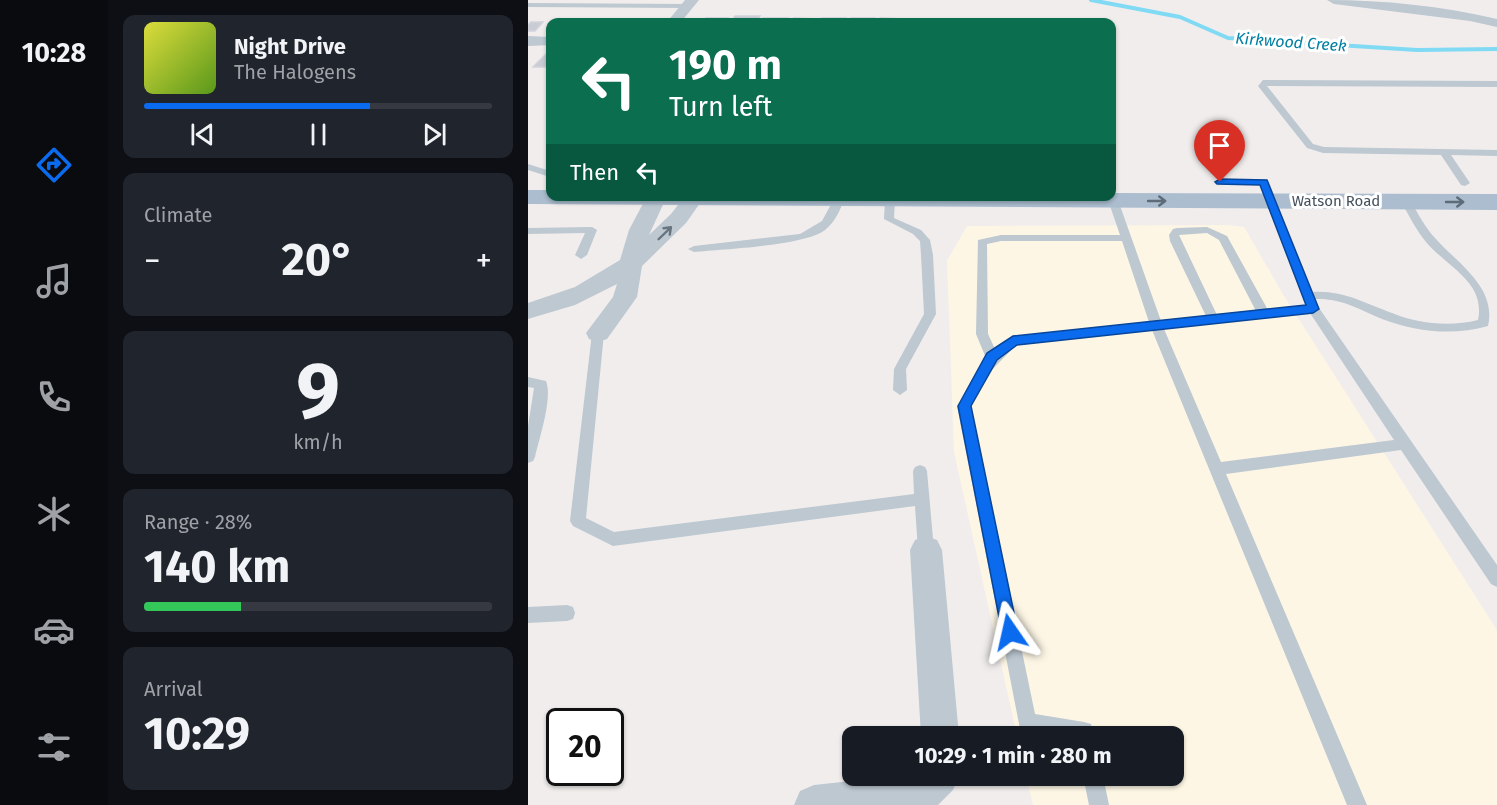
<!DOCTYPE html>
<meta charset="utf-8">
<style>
body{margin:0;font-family:"Fira Sans",sans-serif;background:#20242c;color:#f1f3f6;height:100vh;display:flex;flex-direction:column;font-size:22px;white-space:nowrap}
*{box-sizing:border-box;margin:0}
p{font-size:20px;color:#9ea1a6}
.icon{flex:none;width:33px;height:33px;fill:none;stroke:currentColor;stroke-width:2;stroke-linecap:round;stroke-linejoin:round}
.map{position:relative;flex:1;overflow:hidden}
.details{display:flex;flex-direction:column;gap:15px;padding:15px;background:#0d0f14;width:420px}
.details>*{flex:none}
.hud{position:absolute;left:18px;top:18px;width:570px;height:183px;border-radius:12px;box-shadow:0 2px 4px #0004;background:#0b6e4f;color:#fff;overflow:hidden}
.speed{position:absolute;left:18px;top:708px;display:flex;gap:12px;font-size:30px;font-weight:700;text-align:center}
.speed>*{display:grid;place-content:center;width:78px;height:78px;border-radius:50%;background:#171b24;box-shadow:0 2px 4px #0004;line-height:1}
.speed .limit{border:3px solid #111;border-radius:9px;background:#fff;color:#111}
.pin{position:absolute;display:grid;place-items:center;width:51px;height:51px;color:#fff;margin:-62px -26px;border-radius:50% 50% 50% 0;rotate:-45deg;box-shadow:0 0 6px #0007}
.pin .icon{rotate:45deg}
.me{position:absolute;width:66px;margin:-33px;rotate:349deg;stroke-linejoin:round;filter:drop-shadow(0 0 4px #0008)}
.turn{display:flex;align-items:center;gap:21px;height:126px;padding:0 24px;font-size:27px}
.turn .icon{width:78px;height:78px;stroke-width:2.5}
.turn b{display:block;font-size:42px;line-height:51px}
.then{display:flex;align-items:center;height:57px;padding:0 24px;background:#0003;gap:12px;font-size:22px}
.big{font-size:45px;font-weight:700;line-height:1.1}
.details .tile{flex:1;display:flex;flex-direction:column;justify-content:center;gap:9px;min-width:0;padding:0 21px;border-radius:12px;background:#20242c}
.details .dial{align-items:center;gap:0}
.dial b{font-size:78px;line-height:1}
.song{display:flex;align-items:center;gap:18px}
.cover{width:72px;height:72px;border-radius:9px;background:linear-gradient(135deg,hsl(60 70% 55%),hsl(90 70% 35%))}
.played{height:6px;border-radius:3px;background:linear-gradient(90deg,#0b6bee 65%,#363941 65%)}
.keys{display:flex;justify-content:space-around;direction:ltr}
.heat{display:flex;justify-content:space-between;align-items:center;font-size:33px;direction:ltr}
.charge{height:9px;border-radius:4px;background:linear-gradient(90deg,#34c759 28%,#363941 0)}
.trip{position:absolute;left:314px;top:726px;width:342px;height:60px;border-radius:12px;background:#171b24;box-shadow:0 2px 4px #0004;font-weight:700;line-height:60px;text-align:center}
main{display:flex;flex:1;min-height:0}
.dock{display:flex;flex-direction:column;width:108px;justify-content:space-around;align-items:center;background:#090b0e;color:#9ea1a6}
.dock .icon{width:42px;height:42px}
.dock .current{color:#0b6bee}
.dock b{font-size:27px;color:#f1f3f6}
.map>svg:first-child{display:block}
.commercial{fill:#fdf6e5}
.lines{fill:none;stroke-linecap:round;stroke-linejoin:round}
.stream{stroke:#81daf3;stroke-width:4}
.building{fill:#c9ccd4;stroke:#d1d4da;stroke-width:1.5}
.lane{fill:#bdc8d1;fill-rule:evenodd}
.street{fill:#bdc8d1;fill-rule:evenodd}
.primary{fill:#abbdcf;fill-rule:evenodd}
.oneway{stroke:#5e6c7a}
.oneway2{stroke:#687580}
.route{fill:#0b6bee;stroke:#07469b;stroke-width:1.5}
.labels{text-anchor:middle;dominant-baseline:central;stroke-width:6;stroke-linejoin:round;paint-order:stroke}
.far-street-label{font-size:15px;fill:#44515d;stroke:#fff}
.far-water-label{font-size:16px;font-style:italic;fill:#0380a3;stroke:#fff}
</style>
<main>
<nav class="dock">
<b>10:28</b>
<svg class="icon current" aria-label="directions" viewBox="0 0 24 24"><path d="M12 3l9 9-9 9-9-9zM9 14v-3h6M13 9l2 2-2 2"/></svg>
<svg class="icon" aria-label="music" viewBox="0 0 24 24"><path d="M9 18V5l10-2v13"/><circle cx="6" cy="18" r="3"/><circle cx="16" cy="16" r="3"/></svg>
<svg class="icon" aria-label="phone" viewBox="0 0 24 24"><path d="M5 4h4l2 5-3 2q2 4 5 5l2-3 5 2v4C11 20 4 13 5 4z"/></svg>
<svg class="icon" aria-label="climate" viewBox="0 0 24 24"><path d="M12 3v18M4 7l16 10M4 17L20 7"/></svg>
<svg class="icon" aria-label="car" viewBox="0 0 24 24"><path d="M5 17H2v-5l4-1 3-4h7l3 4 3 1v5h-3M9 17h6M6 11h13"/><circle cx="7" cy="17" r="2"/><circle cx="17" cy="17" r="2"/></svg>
<svg class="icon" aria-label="filters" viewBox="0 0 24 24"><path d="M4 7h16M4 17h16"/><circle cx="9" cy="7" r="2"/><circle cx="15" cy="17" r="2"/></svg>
</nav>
<section class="details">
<div class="tile">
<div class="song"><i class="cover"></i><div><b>Night Drive</b><p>The Halogens</p></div></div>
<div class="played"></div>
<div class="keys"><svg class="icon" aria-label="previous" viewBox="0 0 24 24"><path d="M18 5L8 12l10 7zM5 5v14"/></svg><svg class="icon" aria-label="pause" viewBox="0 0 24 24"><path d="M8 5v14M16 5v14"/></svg><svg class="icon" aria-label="next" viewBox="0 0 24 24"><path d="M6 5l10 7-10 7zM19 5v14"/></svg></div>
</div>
<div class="tile"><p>Climate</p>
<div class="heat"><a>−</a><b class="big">20°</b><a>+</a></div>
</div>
<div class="tile dial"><b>9</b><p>km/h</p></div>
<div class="tile"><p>Range · 28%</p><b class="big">140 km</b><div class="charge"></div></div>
<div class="tile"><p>Arrival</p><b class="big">10:29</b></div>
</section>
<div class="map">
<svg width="969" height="805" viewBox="0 0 969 805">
<rect width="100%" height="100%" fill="#f1eded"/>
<!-- commercial -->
<path class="commercial" d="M700 225 716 227 756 296 969 630V805H505L498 776H645V736H489L426 452 419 261 439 226Z"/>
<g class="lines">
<!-- stream -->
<path class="stream" d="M563 0 652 17 700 38 889 50 969 49"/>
</g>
<!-- building -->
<g class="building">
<path d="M207 16H232L229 22H203Z"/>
<path d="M178 18H200L198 22H175Z"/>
<path d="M235 18H260L258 22H232Z"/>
<path d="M266 18 288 19 286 22H264Z"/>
<path d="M294 18H318L317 22H292Z"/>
<path d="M323 18H347L346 22H321Z"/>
<path d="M352 18 377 19 376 22H350Z"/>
<path d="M381 19H406L405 22H380Z"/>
<path d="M410 19H435L434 22H409Z"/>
<path d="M469 19H493V22H468Z"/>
<path d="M3 22H15L7 31H0V25Z"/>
<path d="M19 53H22V67H5Z"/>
</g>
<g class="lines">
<!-- lane -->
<g class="lane">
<path d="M0 3 159 4 163 6 159 8 0 7Z"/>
<path d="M735 80 969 81V87L739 86 785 144 796 147 969 150V156L923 155 942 183 937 186 933 185 913 155 795 153 779 148 730 86Z"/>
<path d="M0 164 22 171V177L0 170Z"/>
<path d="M736 179 741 182 784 292C815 290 836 303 864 313 891 324 922 327 950 320 958 282 919 267 898 242 888 230 881 215 873 202L878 199 882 200C890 213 897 228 908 239 929 263 969 287 960 326 925 336 888 332 854 319 831 309 813 298 787 299L791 308 969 565V587L963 584 873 450 698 474 839 805H819L624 330 488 345 461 373 443 406 507 714 556 722 563 724 566 736H532L492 729 429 406 447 374 458 358 448 334 450 240 473 235H592L580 200 581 198 585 197 590 200 633 321 678 316 642 241 641 235 645 229 649 228 679 227 699 236 740 310 778 306 731 182ZM679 233 691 240 728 311 689 315 651 235ZM473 241H594L621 322 485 337 467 349 460 334 459 244ZM782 313 866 440 693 462 636 329Z"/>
<path d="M307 197 313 196 316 199C312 211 307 222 297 230 276 246 196 249 166 252L160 249 166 246 272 234 294 221Z"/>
<path d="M362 197 367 200 366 218 393 230 402 240 405 255 408 314 378 369 379 390 372 395 365 390 366 369 396 314 393 255 392 241 385 234 356 219 357 200Z"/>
<path d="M64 227 69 230 59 255 53 259 47 255 57 233 0 234V228Z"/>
<path d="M70 329 76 333 58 518 86 532 386 494 385 471 387 467 392 465 397 467 399 471 406 550 404 555 398 557 392 555 390 550 387 506 85 546 45 526 42 521 64 333Z"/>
<path d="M0 377 18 381C25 398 11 439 7 457L5 461 0 463V426L6 388 0 387Z"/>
<path d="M39 605 45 607 47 613 45 619 39 621 0 623V607Z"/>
<path d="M555 776H575L581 805H561Z"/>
</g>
<!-- street -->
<g class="street">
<path d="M157 0H171L153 22H139Z"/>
<path d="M799 0C856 0 914 6 969 19V27L942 21 806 4Z"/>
<path d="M0 36 22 37V45L0 46Z"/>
<path d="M119 196H139L121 235 143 214 157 196H177L158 223 114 266 109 297 79 339 70 342 61 339 58 333 85 297 89 284 47 305 0 319V303L47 287 92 260 101 230Z"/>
<path d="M398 536 409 540 414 550 431 736H393L382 550 387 540Z"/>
<path d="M369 776H431L425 790 410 805H266L272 791 286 785Z"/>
</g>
<!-- primary -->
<path class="primary" d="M0 190H22V196H584V193L969 194V210L0 204Z"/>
</g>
<!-- one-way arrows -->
<defs><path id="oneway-shaft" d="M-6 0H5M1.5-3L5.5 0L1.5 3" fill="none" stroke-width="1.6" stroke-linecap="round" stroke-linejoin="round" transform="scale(1.5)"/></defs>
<g class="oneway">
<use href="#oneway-shaft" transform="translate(629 201)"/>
<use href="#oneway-shaft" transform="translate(927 202)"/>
</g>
<use class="oneway2" href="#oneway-shaft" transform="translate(137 233) rotate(-44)"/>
<!-- route -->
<path class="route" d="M692 179 739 180 791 309 785 313 489 345 469 360 443 406 490 632 488 638 482 640 475 638 430 406 459 353 485 336 778 305 732 185 689 184 687 182Z"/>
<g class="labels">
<!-- far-street labels -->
<g class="far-street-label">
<text x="808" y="201">Watson Road</text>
</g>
<!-- far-water labels -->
<g class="far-water-label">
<text transform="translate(763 42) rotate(4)">Kirkwood Creek</text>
</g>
</g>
</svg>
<div class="speed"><div class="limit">20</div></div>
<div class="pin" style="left:692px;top:182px;background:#d93025"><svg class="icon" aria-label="arrive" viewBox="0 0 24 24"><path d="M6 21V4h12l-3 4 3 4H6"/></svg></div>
<svg class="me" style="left:482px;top:632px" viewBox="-20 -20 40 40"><path d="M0-17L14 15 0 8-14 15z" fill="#0b6bee" stroke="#fff" stroke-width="4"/></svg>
<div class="trip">10:29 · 1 min · 280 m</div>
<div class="hud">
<div class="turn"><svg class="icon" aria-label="left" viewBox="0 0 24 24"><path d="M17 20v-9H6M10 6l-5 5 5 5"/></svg><div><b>190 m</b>Turn left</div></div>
<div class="then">Then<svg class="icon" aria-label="left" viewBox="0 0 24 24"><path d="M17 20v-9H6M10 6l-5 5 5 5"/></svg></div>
</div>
</div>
</main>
